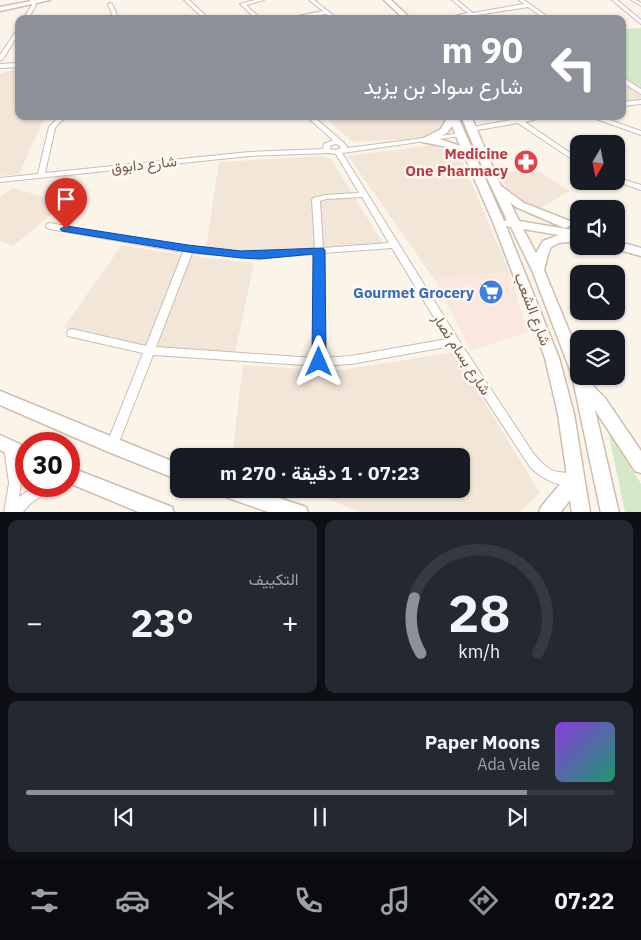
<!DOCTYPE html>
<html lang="ar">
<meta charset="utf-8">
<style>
body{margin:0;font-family:"IBM Plex Sans",Vazirmatn,sans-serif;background:#242831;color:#f1f3f6;direction:rtl;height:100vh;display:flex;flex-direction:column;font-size:19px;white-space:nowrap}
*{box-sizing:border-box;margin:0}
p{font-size:16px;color:#9ea1a6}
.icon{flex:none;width:28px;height:28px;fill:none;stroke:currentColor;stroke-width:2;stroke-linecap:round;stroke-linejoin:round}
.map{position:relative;height:512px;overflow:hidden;direction:ltr}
.drawer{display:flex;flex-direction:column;gap:8px;padding:8px;background:#0d0f14;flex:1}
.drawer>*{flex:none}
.top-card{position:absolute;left:15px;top:15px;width:611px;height:105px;border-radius:10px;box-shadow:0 1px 4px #0004;direction:rtl;background:#8c9099;color:#fff;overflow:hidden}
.needle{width:32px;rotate:190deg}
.tools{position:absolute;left:570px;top:135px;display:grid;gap:10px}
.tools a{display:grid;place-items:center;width:55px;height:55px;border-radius:10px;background:#171b24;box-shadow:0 1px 4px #0004;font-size:25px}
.speed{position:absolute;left:15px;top:432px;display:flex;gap:10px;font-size:25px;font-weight:700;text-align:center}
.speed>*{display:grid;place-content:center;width:65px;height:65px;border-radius:50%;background:#171b24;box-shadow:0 1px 4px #0004;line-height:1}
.speed .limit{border:8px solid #d22;background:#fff;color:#111}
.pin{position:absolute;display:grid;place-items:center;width:42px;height:42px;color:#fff;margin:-51px -21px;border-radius:50% 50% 50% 0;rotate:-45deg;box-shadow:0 0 5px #0007}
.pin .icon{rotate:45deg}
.me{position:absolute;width:55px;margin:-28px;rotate:0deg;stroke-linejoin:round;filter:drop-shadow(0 0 4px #0008)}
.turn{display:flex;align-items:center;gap:18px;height:105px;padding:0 20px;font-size:22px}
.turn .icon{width:65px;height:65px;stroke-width:2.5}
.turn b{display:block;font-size:35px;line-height:42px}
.big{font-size:38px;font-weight:700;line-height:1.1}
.drawer .widget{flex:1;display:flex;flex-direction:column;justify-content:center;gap:8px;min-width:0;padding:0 18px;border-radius:10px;background:#242831}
.drawer .dial{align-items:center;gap:0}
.dial svg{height:130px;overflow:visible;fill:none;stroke:#363941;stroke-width:7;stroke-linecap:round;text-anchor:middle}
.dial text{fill:#f1f3f6;stroke:none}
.song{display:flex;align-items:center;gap:15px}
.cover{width:60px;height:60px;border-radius:8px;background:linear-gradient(135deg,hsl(270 70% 55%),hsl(160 70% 35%))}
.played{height:5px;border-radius:2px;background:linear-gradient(90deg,#8c9099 85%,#363941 85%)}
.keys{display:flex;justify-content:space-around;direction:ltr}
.heat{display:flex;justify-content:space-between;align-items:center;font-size:28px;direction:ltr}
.drawer .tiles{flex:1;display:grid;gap:8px;grid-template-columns:1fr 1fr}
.widget:last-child{grid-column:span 2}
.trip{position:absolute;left:170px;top:448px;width:300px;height:50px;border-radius:10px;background:#171b24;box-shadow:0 1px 4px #0004;font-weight:700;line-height:50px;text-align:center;direction:rtl}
.tab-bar{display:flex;height:80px;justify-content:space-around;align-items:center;background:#090b0e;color:#9ea1a6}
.tab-bar .icon{width:35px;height:35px}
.tab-bar .active{color:#8c9099}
.tab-bar b{font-size:22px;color:#f1f3f6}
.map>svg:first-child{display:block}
.residential{fill:#f2e6d8}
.commercial{fill:#fae7de}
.green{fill:#d5e8c9}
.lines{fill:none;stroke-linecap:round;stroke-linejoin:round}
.street-casing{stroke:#ccbcb0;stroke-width:2}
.secondary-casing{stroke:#cfbdae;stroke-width:3}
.street{fill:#fff;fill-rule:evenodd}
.secondary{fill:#fff;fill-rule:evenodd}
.route{fill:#1a73e8;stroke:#114b97}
.labels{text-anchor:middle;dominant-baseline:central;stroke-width:5;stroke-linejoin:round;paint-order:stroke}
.health-label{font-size:15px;font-weight:bold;fill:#be3a42;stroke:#fef8f0;text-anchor:end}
.street-label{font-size:15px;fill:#745c4f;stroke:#fef8f0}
.shop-label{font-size:15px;font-weight:bold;fill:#366cbe;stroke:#fef8f0;text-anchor:end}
</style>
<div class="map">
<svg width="641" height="513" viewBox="0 0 641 513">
<rect width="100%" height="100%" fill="#fbf4e9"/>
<!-- residential -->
<g class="residential">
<path d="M19 68V116H45L19 174 0 176V74Z"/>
<path d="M622 82 641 95V100L623 103Z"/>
<path d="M323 116H442L450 131 427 138 353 142Z"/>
<path d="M433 145 459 154 509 271 435 280 348 156Z"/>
<path d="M321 156 331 159 384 245 253 254 206 247 219 162Z"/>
<path d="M534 168 570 191 538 210 508 189 499 174Z"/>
<path d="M13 188 65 203 13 246 0 241V197Z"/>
<path d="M122 245 175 254 254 263 235 353 138 345 64 327Z"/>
<path d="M454 352 540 493 519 512H360L303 489H461V456H232L243 365 335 371Z"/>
</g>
<!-- commercial -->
<path class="commercial" d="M509 271 528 332 471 351 435 280Z"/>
<!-- green -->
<g class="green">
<path d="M641 28V89L622 77 623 29Z"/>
<path d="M608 430 641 484V512H625Z"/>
</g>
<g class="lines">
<defs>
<g id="street">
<path d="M30 0H34L36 5 28 19H23L32 5Z"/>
<path d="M184 0H189L209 19H204Z"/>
<path d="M255 0H264L246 5 261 19H256L240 4Z"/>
<path d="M309 0H314L338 19H333L326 14 295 19H283L323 11Z"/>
<path d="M452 0H457L473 13 524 4 519 0H524L551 19H545L528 7 477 15V16L475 17C468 15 449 19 440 19L468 13Z"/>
<path d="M612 0H617L641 20V24Z"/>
<path d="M631 0H636L641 3V6Z"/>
<path d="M110 3 112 4 119 19H114L108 4Z"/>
<path d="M19 27V33L3 59 0 61V55Z"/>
<path d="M19 63V67L0 68V64Z"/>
<path d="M622 77 641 89V94L622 82Z"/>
<path d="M641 100V104L622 106V102Z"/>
<path d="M62 116H71L61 121 55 128 45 173 249 152 323 149 324 144 333 140 306 116H313L343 142 348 148 462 133 463 134 460 136 342 153 458 339 533 453 543 464 553 471 579 475 581 479 579 483C562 490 542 479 530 467L451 346 351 364 319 366 153 355 116 450 112 451 108 450 106 446 143 353 72 337 68 336 67 333 68 330 72 329 146 346 183 252 50 229 47 228 46 226 47 224 50 223C119 236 187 251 257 252 276 252 296 250 315 248L312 200 313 198 325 195 359 193 336 154 330 153 249 156 0 182V178L38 174 49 127 57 119ZM335 144 339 145 341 148 335 150 330 149V146ZM362 197 389 243 323 248 320 201 326 199ZM392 248 447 339 351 356 324 358 323 253ZM192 253 260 258 315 254 314 358 156 347Z"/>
<path d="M534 116H549L525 122 579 159V164L518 123 472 131 469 129 472 127Z"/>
<path d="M588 116H598L641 131V135Z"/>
<path d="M616 177 641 185V190L615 181Z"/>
<path d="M10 442 14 443 16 447 21 483 19 497 35 486H52L50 490 30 504 22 513H4L9 483 4 447 6 443Z"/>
</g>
<g id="secondary">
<path d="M37 0H50L0 11V7Z"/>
<path d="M384 0H391L411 19H404Z"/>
<path d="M448 116 458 117 504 221 507 220 488 180 461 116H471L501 186 524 203 570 221 572 224 566 228 562 227 516 207 510 202 519 221 579 231 578 241 559 243 551 247 548 254 544 270 579 355V376H587L588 381 605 398 641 451V473L635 471 595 410 619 513H601L572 375 532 270 511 227 506 226 559 358 574 414 590 513H572L570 500 560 513H539L541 507 567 476 558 414 545 358 493 222 464 155 448 147 422 142 420 140 441 129ZM452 126 460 146 437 138 447 133ZM523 229 559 235 543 241 536 253Z"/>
<path d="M616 241 641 248V256L612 248 611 246H616Z"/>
<path d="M0 391 179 464V480L106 451 0 405Z"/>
<path d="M0 435 26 447V463L0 450Z"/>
<path d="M69 467 172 507 174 513H141L69 483Z"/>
<path d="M217 489H252L306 507 308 513H271L220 495Z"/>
</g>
</defs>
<!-- street casing -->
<use href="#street" class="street-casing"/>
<!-- secondary casing -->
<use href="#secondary" class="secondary-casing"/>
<!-- street -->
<use href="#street" class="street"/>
<!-- secondary -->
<use href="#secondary" class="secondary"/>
</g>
<!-- route -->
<path class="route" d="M66 226 188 245 241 251 323 248 325 250 326 362 324 366 319 367 314 366 312 362 313 254 260 259 241 258 188 252 62 231 60 229Z"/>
<!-- icons -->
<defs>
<symbol id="pharmacy-disc" viewBox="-11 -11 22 22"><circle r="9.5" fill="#e0444e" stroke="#fef8f0"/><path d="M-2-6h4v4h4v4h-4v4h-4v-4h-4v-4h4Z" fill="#fff"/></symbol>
<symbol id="supermarket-disc" viewBox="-11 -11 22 22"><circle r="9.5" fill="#3f7fe0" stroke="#fef8f0"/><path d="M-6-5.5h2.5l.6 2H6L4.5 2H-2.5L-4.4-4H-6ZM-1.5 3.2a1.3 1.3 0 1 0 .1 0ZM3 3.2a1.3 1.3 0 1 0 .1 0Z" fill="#fff"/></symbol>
</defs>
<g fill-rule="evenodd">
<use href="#pharmacy-disc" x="512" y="148" width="28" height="28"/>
<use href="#supermarket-disc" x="477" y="278" width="28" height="28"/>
</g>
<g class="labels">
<!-- health labels -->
<g class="health-label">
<text x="508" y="153">Medicine<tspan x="508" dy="17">One Pharmacy</tspan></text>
</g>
<!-- street labels -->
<g class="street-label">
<text transform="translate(144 164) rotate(-6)">شارع دابوق</text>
<text transform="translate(533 309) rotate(69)">شارع الشعب</text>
<text transform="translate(462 354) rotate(57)">شارع بسام نصار</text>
</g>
<!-- shop labels -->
<g class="shop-label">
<text x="474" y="292">Gourmet Grocery</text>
</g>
</g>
</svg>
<div class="tools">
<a><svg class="needle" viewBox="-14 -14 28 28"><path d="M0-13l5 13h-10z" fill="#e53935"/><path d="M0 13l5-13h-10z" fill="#9ea1a6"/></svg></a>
<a><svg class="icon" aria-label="sound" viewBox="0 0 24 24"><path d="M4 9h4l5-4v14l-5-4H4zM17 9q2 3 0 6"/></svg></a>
<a><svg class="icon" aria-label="search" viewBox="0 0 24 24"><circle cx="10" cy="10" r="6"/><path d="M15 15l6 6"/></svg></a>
<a><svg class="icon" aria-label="layers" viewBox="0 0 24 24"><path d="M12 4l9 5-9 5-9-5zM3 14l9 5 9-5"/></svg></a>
</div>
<div class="speed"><div class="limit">30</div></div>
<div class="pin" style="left:66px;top:229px;background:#d93025"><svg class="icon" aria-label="arrive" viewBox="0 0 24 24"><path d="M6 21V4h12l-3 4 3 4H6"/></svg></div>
<svg class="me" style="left:319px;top:362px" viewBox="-20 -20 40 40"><path d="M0-17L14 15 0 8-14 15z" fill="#1a73e8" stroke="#fff" stroke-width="4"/></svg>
<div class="trip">07:23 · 1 دقيقة · 270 m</div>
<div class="top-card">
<div class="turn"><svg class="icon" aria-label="left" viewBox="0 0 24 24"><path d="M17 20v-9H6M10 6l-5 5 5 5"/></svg><div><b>90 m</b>شارع سواد بن يزيد</div></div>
</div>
</div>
<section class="drawer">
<div class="tiles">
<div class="widget dial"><svg viewBox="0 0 100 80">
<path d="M14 69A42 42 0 1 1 86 69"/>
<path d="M14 69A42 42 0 0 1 10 35" stroke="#8c9099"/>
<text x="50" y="56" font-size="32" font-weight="700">28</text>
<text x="50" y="72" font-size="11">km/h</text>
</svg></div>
<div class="widget"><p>التكييف</p>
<div class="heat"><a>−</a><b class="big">23°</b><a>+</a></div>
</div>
<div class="widget">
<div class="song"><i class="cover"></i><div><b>Paper Moons</b><p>Ada Vale</p></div></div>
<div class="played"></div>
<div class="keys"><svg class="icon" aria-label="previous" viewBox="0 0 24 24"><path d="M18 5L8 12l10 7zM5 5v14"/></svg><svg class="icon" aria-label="pause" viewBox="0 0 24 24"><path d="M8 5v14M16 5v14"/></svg><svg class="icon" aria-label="next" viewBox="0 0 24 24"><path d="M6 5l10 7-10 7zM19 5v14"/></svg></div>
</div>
</div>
</section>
<nav class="tab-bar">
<b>07:22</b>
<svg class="icon active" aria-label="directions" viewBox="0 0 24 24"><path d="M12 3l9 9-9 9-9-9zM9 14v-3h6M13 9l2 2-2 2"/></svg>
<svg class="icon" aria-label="music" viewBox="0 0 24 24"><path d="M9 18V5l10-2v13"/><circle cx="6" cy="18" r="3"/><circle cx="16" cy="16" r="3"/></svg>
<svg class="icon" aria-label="phone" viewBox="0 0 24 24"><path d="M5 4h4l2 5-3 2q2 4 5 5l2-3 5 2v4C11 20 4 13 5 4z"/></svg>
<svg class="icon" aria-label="climate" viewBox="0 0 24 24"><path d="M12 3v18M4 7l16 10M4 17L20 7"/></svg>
<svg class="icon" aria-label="car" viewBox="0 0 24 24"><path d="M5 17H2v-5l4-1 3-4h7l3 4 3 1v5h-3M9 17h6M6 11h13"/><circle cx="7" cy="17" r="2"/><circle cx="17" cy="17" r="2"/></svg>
<svg class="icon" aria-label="filters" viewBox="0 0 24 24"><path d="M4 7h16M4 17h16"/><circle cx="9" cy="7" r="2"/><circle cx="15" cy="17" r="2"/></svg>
</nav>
